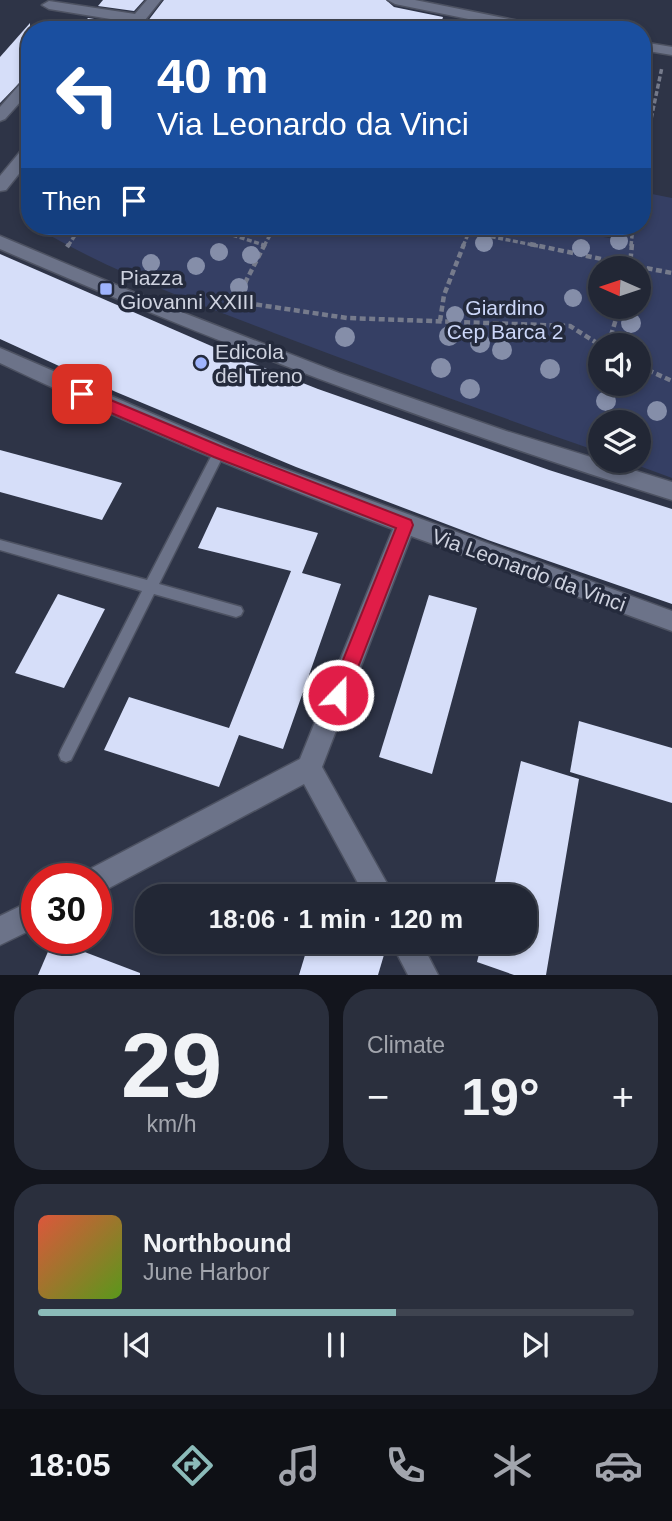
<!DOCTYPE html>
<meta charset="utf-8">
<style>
body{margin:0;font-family:Helvetica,sans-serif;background:#2a2f3d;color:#f1f3f6;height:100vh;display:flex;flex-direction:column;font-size:26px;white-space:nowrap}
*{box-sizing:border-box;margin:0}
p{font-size:23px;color:#a2a5ad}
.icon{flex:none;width:38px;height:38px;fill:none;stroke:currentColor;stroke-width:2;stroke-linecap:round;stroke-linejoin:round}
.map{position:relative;height:975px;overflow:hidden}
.side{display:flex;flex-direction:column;gap:14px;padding:14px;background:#13151d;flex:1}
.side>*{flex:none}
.banner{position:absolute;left:21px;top:21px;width:630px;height:214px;border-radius:28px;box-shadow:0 4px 10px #0003,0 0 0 2px #3f4450;background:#1a4fa0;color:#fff;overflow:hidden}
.needle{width:46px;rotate:273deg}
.tools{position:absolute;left:588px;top:256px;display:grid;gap:14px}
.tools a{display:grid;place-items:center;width:63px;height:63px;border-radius:50%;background:#222735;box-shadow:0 4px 10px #0003,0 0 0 2px #3f4450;font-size:35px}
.speed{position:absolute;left:21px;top:863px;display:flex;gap:14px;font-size:35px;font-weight:700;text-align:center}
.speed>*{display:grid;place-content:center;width:91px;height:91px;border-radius:50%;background:#222735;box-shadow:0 4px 10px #0003,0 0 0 2px #3f4450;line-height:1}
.speed .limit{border:10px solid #d22;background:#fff;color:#111}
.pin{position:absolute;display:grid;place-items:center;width:60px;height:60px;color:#fff;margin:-30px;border-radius:14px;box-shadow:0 4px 10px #0006}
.me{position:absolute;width:77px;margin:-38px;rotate:22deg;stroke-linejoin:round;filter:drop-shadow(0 0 5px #0008)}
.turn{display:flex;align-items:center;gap:24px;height:147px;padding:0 21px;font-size:32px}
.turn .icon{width:91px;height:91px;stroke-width:2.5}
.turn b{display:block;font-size:49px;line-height:60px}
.then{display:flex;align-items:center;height:66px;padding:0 21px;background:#0003;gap:14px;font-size:26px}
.big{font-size:52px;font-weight:700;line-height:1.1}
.side .card{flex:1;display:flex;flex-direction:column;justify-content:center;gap:10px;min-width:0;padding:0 24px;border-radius:28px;background:#2a2f3d}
.side .dial{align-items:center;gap:0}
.dial b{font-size:91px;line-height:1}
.song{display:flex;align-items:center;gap:21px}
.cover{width:84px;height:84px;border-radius:10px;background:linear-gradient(135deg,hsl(10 70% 55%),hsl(90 70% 35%))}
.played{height:7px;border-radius:4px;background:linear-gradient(90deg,#8bbbb9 60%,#3f4450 60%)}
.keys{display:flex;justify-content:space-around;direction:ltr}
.heat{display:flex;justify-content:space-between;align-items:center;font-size:38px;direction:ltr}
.side .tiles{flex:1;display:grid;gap:14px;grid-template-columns:1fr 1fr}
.card:last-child{grid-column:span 2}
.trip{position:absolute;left:135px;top:884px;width:402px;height:70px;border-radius:28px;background:#222735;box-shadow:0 4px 10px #0003,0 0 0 2px #3f4450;font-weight:700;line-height:70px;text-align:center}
.dock{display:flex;height:112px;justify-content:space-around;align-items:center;background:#0e1015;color:#a2a5ad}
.dock .icon{width:49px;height:49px}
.dock .current{color:#8bbbb9}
.dock b{font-size:32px;color:#f1f3f6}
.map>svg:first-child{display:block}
.green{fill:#353f64;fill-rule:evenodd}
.building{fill:#d6def9}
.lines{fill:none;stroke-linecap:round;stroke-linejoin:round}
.service-casing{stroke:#4d5262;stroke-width:3}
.minor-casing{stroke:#4d5262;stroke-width:3}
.path-far1{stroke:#767b8c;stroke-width:3.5;stroke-dasharray:5 2.5;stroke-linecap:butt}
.path{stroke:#767b8c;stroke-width:4.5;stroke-dasharray:6 3.5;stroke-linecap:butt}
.service{fill:#6c7389;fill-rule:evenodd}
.minor{fill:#6c7389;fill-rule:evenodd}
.tree{fill:#858ea9}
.route{fill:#e11d48;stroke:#92132f;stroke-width:2}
.poi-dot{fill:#9eb3fd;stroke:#242a3c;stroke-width:2.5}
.labels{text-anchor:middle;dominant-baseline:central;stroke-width:7;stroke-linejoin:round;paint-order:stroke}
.poi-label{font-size:21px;fill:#ced2df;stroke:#242a3c;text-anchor:start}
.park-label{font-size:21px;fill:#ccd7f9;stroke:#242a3c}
.street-label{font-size:21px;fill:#ced2df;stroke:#242a3c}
</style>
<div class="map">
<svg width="672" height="975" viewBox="0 0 672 975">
<rect width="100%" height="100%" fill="#2e3447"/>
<!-- green -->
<path class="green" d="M642 192 672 198V478L623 460H639V422H600V452C491 414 383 374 274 333 199 304 120 275 49 235L57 226H546L614 239 617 226H642ZM600 268H639V306H600ZM600 345H639V383H600Z"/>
<!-- building -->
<g class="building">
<path d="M103 0H144L134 11 98 6Z"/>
<path d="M164 0H386L394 7 443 17 439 30H412L334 21 333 30H141Z"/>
<path d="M88 18 125 24 123 30H78Z"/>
<path d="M30 23V72L0 103V57Z"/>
<path d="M0 254 232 355 318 389 549 470 672 509V604L488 540 296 467 116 392 0 339Z"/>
<path d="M0 450 122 483 102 520 0 492Z"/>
<path d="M217 507 318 533 302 573 341 584 283 749 239 735 219 787 104 750 129 697 229 728 291 571 198 548Z"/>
<path d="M58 594 105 609 64 688 15 673Z"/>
<path d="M429 595 477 608 432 774 379 757Z"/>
<path d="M579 721 672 748V803L570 772Z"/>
<path d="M521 761 579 779 546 975H514L477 962 482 942H525V896H492Z"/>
<path d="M53 940 140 973V975H38Z"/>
<path d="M309 942H368L386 948 378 975H299Z"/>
</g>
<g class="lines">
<defs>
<path id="service" d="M219 447 223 449 225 452 159 584 241 607 243 611 241 615 236 617 154 594 71 760 66 762 61 760 59 755 61 750 142 591 0 550V540L147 580 215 449Z"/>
<g id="minor">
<path d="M147 0H161L137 30H125L129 22 49 9 42 5 49 1 135 14Z"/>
<path d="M388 0H415L544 26 551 30H522L395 4Z"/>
<path d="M642 42 672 47V55L642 50Z"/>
<path d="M26 82 30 83V91L5 119 0 121V107L21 83Z"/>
<path d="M30 145V160L6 190 0 191V176L24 147Z"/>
<path d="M0 236 171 308 339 373 506 431 672 482V500C443 429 220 345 0 249Z"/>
<path d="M0 348 255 458 672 611V631L411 536 322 767 394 896H365L304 784 96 895V878H83L86 871 300 759 393 529C259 479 129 424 0 363Z"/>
<path d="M37 898V927L0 945V916Z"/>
<path d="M391 942H421L438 975H408Z"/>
</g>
</defs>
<!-- service casing -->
<use href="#service" class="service-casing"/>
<!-- minor casing -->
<use href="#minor" class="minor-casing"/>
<!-- path-far1 -->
<g class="path-far1">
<path d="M642 162 662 67"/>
<path d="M204 226 264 245"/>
<path d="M68 246 81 226"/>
<path d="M264 246 275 226"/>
<path d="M463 246 469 232 538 246"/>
<path d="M631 246 633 226"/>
</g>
<!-- path -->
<g class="path">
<path d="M265 244 246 281 242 299 246 303 347 318 570 326 600 345"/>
<path d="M530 244 630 265 629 268"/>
<path d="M632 244 630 265 672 273"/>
<path d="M67 247 69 244"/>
<path d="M440 321 444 295 464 244"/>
<path d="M608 345 620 306"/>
<path d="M639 366 672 381"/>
</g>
<!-- service -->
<use href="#service" class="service"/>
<!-- minor -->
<use href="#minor" class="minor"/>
</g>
<!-- trees -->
<g class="tree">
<circle cx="619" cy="241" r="9"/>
<circle cx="484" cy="243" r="9"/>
<circle cx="581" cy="248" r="9"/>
<circle cx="219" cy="252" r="9"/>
<circle cx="251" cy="255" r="9"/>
<circle cx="151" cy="263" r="9"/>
<circle cx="196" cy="266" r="9"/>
<circle cx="239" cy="287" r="9"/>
<circle cx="573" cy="298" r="9"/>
<circle cx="455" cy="315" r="9"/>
<circle cx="631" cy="323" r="10"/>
<circle cx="449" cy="336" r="10"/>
<circle cx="345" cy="337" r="10"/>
<circle cx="480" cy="343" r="10"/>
<circle cx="502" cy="350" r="10"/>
<circle cx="441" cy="368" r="10"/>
<circle cx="550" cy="369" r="10"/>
<circle cx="470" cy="389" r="10"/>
<circle cx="606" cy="401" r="10"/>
<circle cx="657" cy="411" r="10"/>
</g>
<!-- route -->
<path class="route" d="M82 388 225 448 411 520 413 525 345 701 338 704 332 701 329 695 396 528 214 457 76 398 74 394Z"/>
<!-- markers -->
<g class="poi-dot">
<rect x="99" y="282" width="14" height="14" rx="3.5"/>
<circle cx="201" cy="363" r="7"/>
</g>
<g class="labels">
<!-- poi labels -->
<g class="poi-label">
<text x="120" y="277">Piazza<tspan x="120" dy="24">Giovanni XXIII</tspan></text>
<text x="215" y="351">Edicola<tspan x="215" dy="24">del Treno</tspan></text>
</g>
<!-- park labels -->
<g class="park-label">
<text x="505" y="307">Giardino<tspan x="505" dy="24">Cep Barca 2</tspan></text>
</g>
<!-- street labels -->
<g class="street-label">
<text transform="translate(529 570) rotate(20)">Via Leonardo da Vinci</text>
</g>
</g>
</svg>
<div class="tools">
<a><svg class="needle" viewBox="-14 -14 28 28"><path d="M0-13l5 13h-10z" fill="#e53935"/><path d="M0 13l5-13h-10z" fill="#a2a5ad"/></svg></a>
<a><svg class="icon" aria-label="sound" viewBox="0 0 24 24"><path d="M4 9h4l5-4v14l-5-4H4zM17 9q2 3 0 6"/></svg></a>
<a><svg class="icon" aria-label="layers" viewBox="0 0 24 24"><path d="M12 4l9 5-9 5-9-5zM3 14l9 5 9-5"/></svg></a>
</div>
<div class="speed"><div class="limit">30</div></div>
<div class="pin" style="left:82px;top:394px;background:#d93025"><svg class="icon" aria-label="arrive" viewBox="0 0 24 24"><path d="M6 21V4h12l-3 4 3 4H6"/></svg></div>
<svg class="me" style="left:338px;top:695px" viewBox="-20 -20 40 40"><circle r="17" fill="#e11d48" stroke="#fff" stroke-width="3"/><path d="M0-11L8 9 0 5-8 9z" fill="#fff"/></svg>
<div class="trip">18:06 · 1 min · 120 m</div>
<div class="banner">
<div class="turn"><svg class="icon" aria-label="left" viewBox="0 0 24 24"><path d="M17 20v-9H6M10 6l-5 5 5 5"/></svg><div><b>40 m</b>Via Leonardo da Vinci</div></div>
<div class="then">Then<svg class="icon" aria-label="arrive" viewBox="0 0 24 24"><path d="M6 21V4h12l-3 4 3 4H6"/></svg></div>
</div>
</div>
<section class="side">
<div class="tiles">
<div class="card dial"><b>29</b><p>km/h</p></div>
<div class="card"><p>Climate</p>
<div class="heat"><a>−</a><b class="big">19°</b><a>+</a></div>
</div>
<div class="card">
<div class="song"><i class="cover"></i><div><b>Northbound</b><p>June Harbor</p></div></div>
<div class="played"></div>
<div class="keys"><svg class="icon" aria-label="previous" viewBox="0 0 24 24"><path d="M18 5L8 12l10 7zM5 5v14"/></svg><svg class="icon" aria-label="pause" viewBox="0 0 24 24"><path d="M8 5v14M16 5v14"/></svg><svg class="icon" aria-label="next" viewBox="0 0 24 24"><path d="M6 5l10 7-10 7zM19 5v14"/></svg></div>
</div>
</div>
</section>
<nav class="dock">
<b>18:05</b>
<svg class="icon current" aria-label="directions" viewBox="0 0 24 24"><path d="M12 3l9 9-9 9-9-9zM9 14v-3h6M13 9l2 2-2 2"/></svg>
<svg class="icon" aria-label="music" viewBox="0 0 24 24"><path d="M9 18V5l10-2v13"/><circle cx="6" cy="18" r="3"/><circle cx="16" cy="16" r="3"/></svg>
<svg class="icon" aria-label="phone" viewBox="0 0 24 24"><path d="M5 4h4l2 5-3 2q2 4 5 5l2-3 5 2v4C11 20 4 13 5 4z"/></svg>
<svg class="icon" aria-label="climate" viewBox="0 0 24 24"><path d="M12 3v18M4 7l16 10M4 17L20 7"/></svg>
<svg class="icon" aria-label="car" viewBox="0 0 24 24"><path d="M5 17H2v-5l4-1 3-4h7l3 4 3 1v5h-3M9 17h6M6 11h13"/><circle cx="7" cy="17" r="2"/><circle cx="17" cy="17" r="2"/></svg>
</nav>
